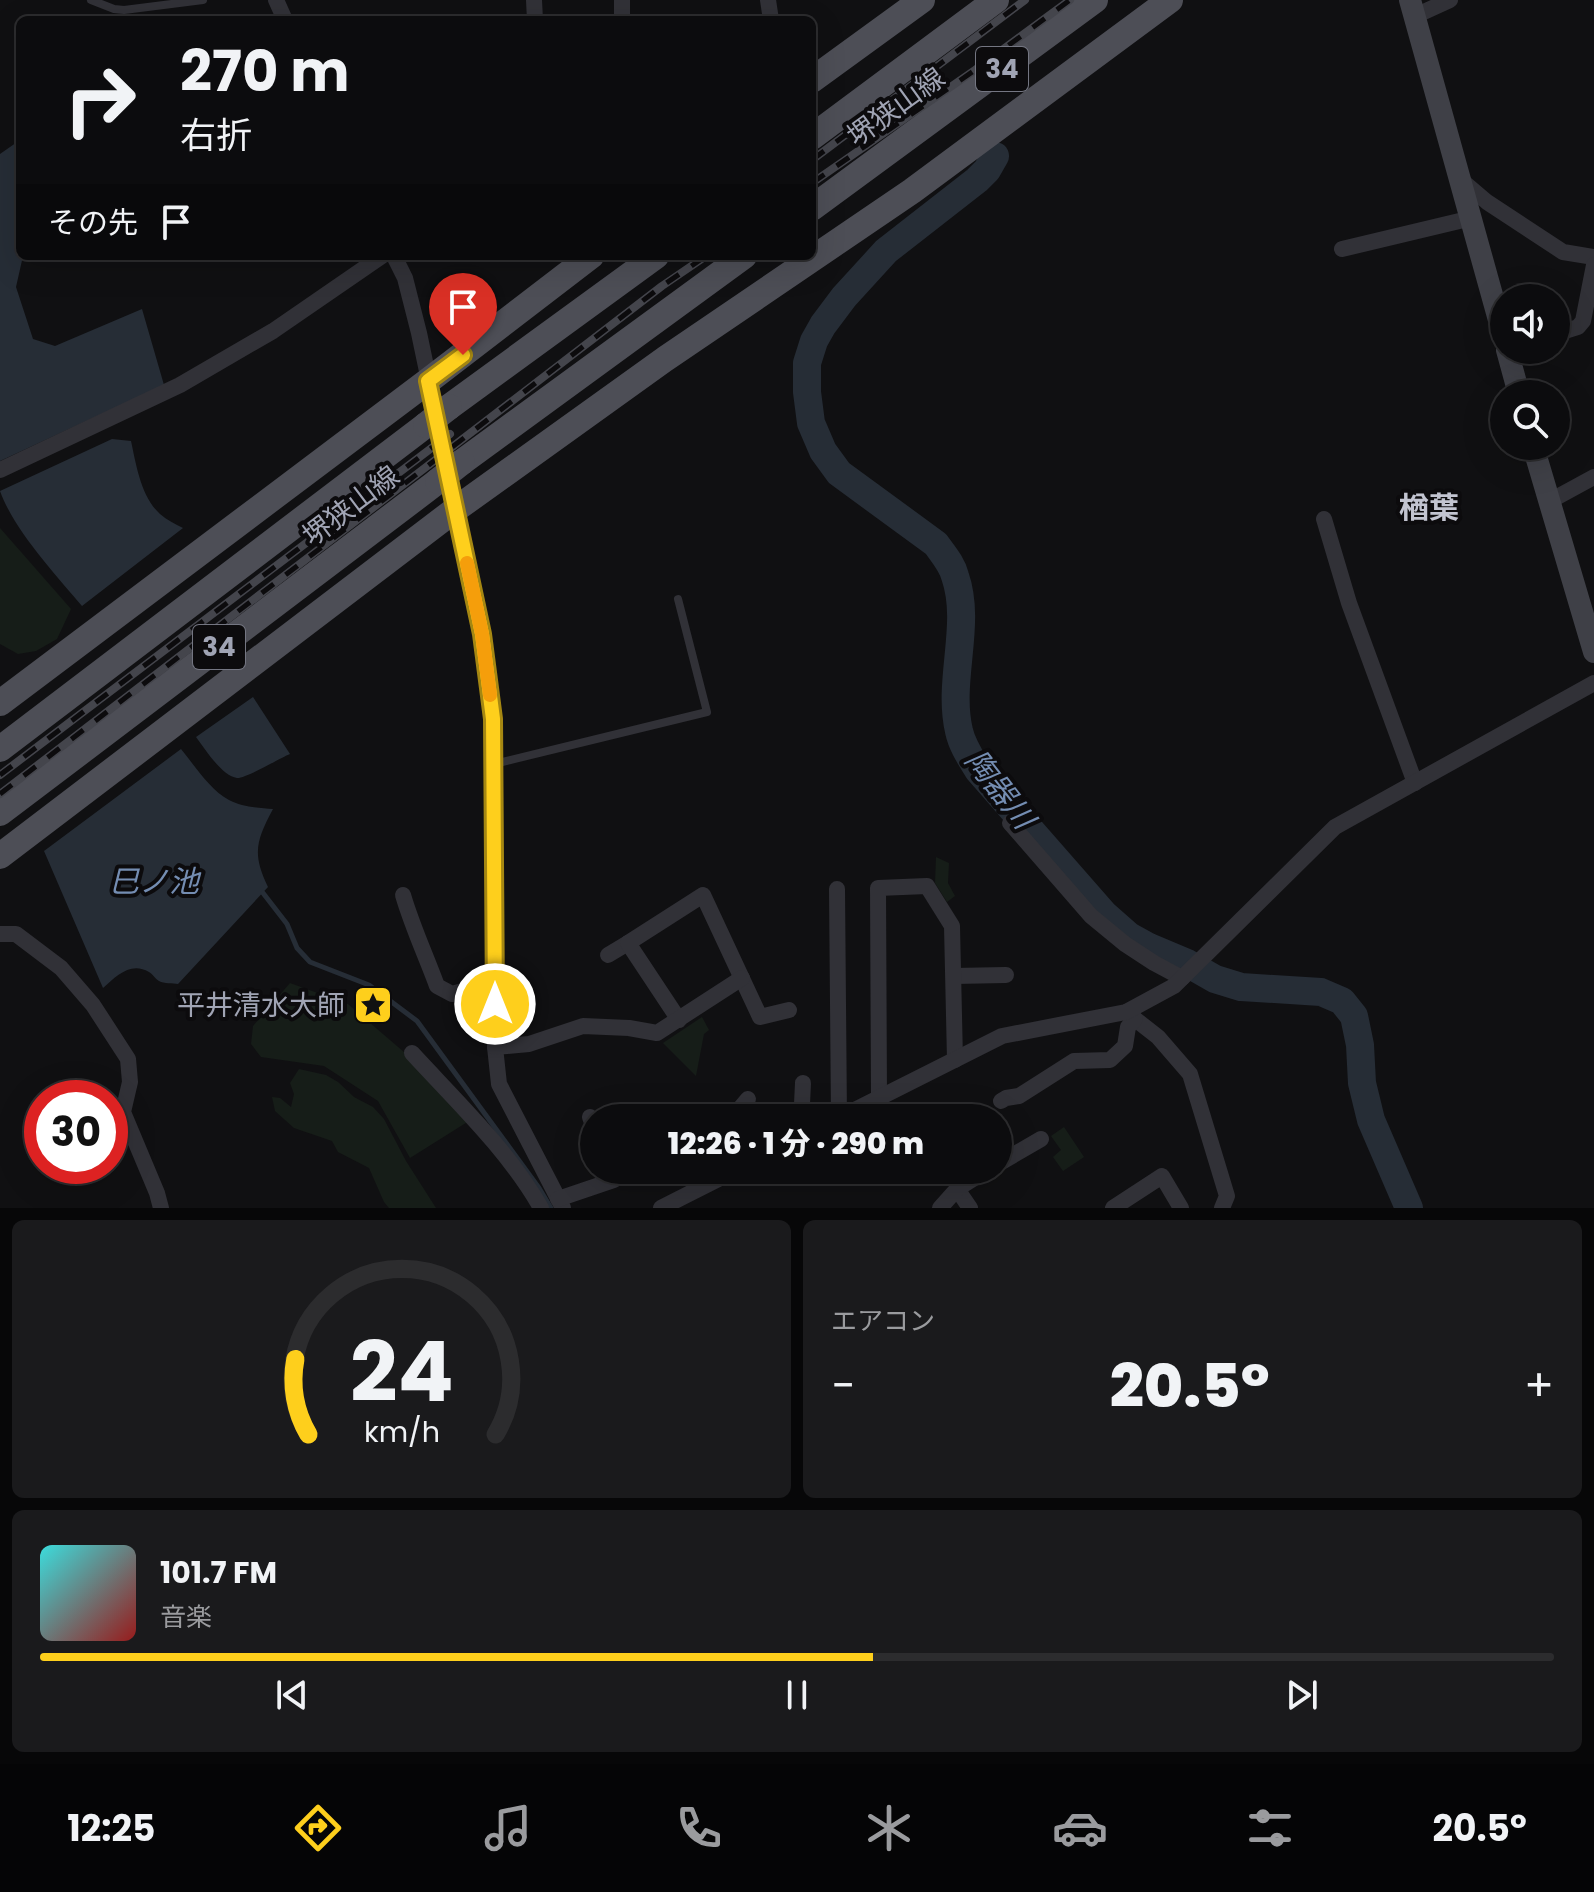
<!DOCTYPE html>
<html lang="ja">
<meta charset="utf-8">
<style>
body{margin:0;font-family:Poppins,"Noto Sans JP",sans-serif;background:#1a1a1c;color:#f1f3f6;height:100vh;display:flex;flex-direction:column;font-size:30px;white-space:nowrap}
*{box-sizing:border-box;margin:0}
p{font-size:26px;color:#9a9b9e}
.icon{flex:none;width:44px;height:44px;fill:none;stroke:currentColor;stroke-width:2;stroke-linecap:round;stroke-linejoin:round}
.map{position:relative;height:1208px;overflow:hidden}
.panel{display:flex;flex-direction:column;gap:12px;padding:12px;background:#070708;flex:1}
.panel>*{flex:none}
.guide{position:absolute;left:16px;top:16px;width:800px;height:244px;border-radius:12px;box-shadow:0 8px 32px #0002,0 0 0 2px #2c2c2e;background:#0c0c0e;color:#f1f3f6;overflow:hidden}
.tools{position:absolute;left:1490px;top:284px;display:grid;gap:16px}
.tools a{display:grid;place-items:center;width:80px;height:80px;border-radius:50%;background:#0c0c0e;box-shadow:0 8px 32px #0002,0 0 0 2px #2c2c2e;font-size:40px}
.speed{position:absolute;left:24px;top:1080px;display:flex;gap:16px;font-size:40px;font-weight:700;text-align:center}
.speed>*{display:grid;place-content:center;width:104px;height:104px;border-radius:50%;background:#0c0c0e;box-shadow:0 8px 32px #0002,0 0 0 2px #2c2c2e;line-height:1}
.speed .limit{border:12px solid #d22;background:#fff;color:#111}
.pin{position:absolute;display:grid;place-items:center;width:68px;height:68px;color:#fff;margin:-82px -34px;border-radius:50% 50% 50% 0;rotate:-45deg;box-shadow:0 0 8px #0007}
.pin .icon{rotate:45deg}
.me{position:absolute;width:88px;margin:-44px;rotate:0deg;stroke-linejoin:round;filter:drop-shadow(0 0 6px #0008)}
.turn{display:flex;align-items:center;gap:28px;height:168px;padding:0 32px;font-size:36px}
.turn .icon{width:104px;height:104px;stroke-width:2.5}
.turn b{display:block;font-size:56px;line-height:68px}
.then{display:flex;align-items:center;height:76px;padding:0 32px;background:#0003;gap:16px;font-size:30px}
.big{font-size:60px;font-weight:800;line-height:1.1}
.panel .tile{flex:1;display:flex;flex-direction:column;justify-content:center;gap:12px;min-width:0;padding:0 28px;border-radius:12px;background:#1a1a1c}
.panel .dial{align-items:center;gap:0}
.dial svg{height:208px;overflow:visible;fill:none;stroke:#2c2c2e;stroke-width:7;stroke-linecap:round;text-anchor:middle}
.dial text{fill:#f1f3f6;stroke:none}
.song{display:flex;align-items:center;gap:24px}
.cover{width:96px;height:96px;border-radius:12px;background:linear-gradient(135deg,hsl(180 70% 55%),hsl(0 70% 35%))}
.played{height:8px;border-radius:4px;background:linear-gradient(90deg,#fecf1c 55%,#2c2c2e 55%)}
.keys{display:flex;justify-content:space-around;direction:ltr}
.heat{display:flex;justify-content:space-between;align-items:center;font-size:44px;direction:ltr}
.panel .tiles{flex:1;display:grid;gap:12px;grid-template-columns:1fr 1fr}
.tile:last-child{grid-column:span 2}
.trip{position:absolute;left:580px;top:1104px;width:432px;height:80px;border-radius:40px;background:#0c0c0e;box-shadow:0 8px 32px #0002,0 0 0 2px #2c2c2e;font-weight:800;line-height:80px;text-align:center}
.dock{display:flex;height:128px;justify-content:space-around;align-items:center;background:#050506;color:#9a9b9e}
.dock .icon{width:56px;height:56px}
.dock .on{color:#fecf1c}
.dock b{font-size:36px;color:#f1f3f6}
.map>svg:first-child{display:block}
.green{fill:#161d18}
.water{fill:#262d36}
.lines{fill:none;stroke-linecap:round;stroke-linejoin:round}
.stream{stroke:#262d36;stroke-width:5}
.river{stroke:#262d36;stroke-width:28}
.lane{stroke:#313137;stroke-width:8}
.street{stroke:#313137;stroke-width:16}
.secondary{stroke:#3f4047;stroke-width:22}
.primary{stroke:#4d4e56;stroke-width:26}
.rail-casing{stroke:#44454c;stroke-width:8}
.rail{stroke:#0c0b0d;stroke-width:5;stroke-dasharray:15;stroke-linecap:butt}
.primary-bridge{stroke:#4d4e56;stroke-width:26}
.route-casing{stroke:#a58712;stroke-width:20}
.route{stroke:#fecf1c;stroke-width:14}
.slow{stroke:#f59e0b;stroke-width:14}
.labels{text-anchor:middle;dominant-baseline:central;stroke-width:8;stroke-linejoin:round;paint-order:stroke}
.shield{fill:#0c0b0d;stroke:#747682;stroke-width:2}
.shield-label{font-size:26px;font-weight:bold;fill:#a0a4b4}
.street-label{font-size:28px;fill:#a0a4b4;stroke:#0c0b0d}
.poi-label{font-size:28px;fill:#a0a4b4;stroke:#0c0b0d;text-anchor:end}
.neighbourhood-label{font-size:30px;font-weight:bold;fill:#c2c4d0;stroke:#0c0b0d}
.water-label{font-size:30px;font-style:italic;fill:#748db2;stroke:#0c0b0d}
</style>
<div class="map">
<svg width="1594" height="1208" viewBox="0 0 1594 1208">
<rect width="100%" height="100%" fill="#101012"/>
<!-- green -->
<g class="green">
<path d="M0 528 71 609 57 639 36 651 18 654 0 644Z"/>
<path d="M936 857 949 863 948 883 955 896 947 902 935 883Z"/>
<path d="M290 983 348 1004 411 1058 469 1121 410 1158 378 1101 324 1066 261 1057 251 1044 253 1026Z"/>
<path d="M702 1017 709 1030 704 1034 696 1076 663 1043Z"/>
<path d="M299 1069 326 1075 338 1082 354 1097 373 1107 384 1119 406 1161 436 1208H389L384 1202 369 1168 338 1152 332 1141 294 1128 275 1111 272 1097 280 1098 291 1107 294 1094 290 1083Z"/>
<path d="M1064 1127 1084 1157 1063 1171 1053 1157 1061 1150 1051 1136Z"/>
</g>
<!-- water -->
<g class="water">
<path d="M20 140V256H23L16 287 33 339 55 346 142 309 164 385 0 461V154Z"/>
<path d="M112 439 131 441C136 464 141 497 160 514 167 520 175 524 183 528L82 606C55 574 14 530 0 491Z"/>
<path d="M253 697 290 754C280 758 245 779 237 778 222 776 205 749 196 737Z"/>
<path d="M181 749C195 766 210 790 229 800 242 807 259 808 273 809 256 841 252 854 268 887L178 984C173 983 164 984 159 981 155 979 153 974 149 972 131 961 116 976 103 988L44 851Z"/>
</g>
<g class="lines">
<!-- stream -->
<path class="stream" d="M263 893 287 924 297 948 310 962 369 985 417 1021 539 1188 551 1208"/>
<!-- river -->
<path class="river" d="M995 156 987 170 977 180 886 251 844 297 823 325 814 341 807 363V392L811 423 823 451 839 473 936 544C943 554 952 564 955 576 972 625 947 680 959 731 962 745 970 757 978 770L1104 914 1129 936 1149 947 1187 963 1215 979 1241 987 1321 992 1342 1001 1354 1016 1360 1045 1362 1083 1371 1120 1409 1208"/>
<!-- lane -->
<g class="lane">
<path d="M91 0 114 9 124 10 203 0"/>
<path d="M494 764 707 712 678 599"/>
</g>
<!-- street -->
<g class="street">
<path d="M276 0 285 20"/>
<path d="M534 0 535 20"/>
<path d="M768 0 771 20"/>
<path d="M1415 16 1450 0"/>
<path d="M622 20V0"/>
<path d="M1460 179 1487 202 1563 252 1594 257"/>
<path d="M1342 249 1472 218"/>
<path d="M394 256 405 278 419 333 482 634 493 719 495 1047 499 1084 563 1208"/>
<path d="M1556 334 1578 327 1583 321 1594 265"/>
<path d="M0 470 180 385 273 331 382 256"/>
<path d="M1548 502 1594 477"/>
<path d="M1324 519 1349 603 1415 783"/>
<path d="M1010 823 1091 916 1125 944 1154 963 1182 978"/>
<path d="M837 889 839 1118"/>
<path d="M403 895C412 926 426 956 437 986L452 994 495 982"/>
<path d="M0 934H16L61 968 93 1005 128 1059 130 1082 123 1112 157 1193 161 1208"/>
<path d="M608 955 628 943"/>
<path d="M954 976 1006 975"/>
<path d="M1126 1012 1158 1037 1190 1074 1227 1196 1222 1208"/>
<path d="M679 1020 628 943 703 895 760 1017 789 1010"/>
<path d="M495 1047 529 1044 583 1026 629 1028 657 1033 742 978"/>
<path d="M412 1053C457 1102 508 1150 541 1208"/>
<path d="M803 1083 802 1104 809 1118"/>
<path d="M879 1096 878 888 927 886 952 926 955 1060"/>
<path d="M1001 1101 1006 1098 1019 1096 1074 1061 1110 1060 1125 1046 1128 1027 1135 1019"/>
<path d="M590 1117 594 1128"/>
<path d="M732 1118 748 1099"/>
<path d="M839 1118 1002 1036 1126 1012 1174 986 1335 827 1594 683"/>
<path d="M998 1164 1041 1139"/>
<path d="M957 1189 970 1208"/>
<path d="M558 1199 614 1180 610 1170"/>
<path d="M661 1208 736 1170"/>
<path d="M940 1208 957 1189 987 1170"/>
<path d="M1113 1208 1162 1176 1181 1208"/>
</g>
<!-- secondary -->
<g class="secondary">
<path d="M1410 0 1504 338"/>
<path d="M1507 350 1519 394"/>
<path d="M1533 446 1594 652"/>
</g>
<!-- primary -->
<g class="primary">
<path d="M812 80 922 0"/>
<path d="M812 137 996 0"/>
<path d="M812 208 1095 0"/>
<path d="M449 407 656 256"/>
<path d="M462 462 744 256"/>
<path d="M0 703 428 381 591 256"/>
<path d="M0 749 426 425"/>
<path d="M0 813 438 481"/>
<path d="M0 856 456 509 665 359 912 191 1170 0"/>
</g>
<defs>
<g id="rail">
<path d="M812 160 1025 0"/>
<path d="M812 183 975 70 1070 0"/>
<path d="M0 775 450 434"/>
<path d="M0 794 662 286 706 256"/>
</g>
</defs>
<!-- rail casing -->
<use href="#rail" class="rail-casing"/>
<!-- rail -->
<use href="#rail" class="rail"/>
<!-- primary-bridge -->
<g class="primary-bridge">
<path d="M426 425 449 407"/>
<path d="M438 481 462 462"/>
</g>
</g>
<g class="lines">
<defs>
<path id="route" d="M463 355 428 381 482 634 493 719 495 1004"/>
</defs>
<!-- route casing -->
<use href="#route" class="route-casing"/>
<!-- route -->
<use href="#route" class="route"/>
<!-- slow -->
<path class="slow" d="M467 563 482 634 490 695"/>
</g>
<!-- icons -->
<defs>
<symbol id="sight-square" viewBox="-11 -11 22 22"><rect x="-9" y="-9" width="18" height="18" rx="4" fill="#fecf1c" stroke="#0c0b0d"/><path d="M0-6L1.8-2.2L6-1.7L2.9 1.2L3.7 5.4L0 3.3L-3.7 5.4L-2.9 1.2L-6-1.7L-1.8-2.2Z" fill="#111"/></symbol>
</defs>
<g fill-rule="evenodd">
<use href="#sight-square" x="351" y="983" width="44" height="44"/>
</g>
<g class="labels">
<!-- shield labels -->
<g class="shield">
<rect x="976" y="47" width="52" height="44" rx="6"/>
<rect x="193" y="625" width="52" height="44" rx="6"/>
</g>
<g class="shield-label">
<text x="1002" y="69">34</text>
<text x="219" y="647">34</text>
</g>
<!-- street labels -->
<g class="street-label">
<text transform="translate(896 107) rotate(-36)">堺狭山線</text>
<text transform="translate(351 506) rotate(-37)">堺狭山線</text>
</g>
<!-- poi labels -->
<g class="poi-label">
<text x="345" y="1005">平井清水大師</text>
</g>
<!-- neighbourhood labels -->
<g class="neighbourhood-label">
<text x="1429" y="507">楢葉</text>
</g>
<!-- water labels -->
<g class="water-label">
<text transform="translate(1000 789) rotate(52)">陶器川</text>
<text x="154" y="881">巳ノ池</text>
</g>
</g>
</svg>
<div class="tools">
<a><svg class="icon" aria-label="sound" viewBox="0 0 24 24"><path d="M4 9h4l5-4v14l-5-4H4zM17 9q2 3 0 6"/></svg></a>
<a><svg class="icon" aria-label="search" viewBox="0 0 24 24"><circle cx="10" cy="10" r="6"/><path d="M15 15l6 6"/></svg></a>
</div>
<div class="speed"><div class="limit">30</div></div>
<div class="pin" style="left:463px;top:355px;background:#d93025"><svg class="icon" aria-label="arrive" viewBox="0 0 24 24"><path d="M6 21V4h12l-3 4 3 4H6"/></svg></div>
<svg class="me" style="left:495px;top:1004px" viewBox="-20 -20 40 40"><circle r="17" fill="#fecf1c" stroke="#fff" stroke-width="3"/><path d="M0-11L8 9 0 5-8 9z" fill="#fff"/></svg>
<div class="trip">12:26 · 1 分 · 290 m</div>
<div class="guide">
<div class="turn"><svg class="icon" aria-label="right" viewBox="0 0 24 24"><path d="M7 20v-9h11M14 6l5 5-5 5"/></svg><div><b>270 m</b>右折</div></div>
<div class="then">その先<svg class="icon" aria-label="arrive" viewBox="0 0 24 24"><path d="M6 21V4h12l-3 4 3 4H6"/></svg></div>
</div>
</div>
<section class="panel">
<div class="tiles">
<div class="tile dial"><svg viewBox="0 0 100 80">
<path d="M14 69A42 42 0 1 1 86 69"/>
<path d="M14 69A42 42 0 0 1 9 40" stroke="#fecf1c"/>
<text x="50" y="56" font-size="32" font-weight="700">24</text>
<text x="50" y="72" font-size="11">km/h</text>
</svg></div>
<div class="tile"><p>エアコン</p>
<div class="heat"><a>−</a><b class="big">20.5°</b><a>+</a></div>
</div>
<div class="tile">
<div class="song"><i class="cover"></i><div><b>101.7 FM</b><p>音楽</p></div></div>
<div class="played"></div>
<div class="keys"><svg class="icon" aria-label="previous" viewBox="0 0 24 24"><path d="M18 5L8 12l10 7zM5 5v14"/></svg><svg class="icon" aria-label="pause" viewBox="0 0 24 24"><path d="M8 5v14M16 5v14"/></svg><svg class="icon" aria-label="next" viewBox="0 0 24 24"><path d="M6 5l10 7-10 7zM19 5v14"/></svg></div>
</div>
</div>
</section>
<nav class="dock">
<b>12:25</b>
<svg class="icon on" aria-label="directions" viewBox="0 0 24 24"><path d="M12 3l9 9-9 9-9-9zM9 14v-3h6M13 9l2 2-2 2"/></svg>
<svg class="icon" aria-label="music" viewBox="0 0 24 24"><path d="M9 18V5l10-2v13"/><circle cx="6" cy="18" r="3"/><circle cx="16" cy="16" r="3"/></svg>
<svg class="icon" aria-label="phone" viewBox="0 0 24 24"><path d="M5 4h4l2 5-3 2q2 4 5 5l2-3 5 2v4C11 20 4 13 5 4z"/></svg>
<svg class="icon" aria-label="climate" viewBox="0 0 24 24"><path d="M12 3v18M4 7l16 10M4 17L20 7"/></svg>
<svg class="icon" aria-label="car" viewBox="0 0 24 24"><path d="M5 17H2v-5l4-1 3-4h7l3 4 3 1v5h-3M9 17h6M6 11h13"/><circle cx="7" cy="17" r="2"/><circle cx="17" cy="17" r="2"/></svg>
<svg class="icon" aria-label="filters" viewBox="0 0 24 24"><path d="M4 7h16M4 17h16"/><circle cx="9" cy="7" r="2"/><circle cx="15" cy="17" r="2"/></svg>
<b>20.5°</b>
</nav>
